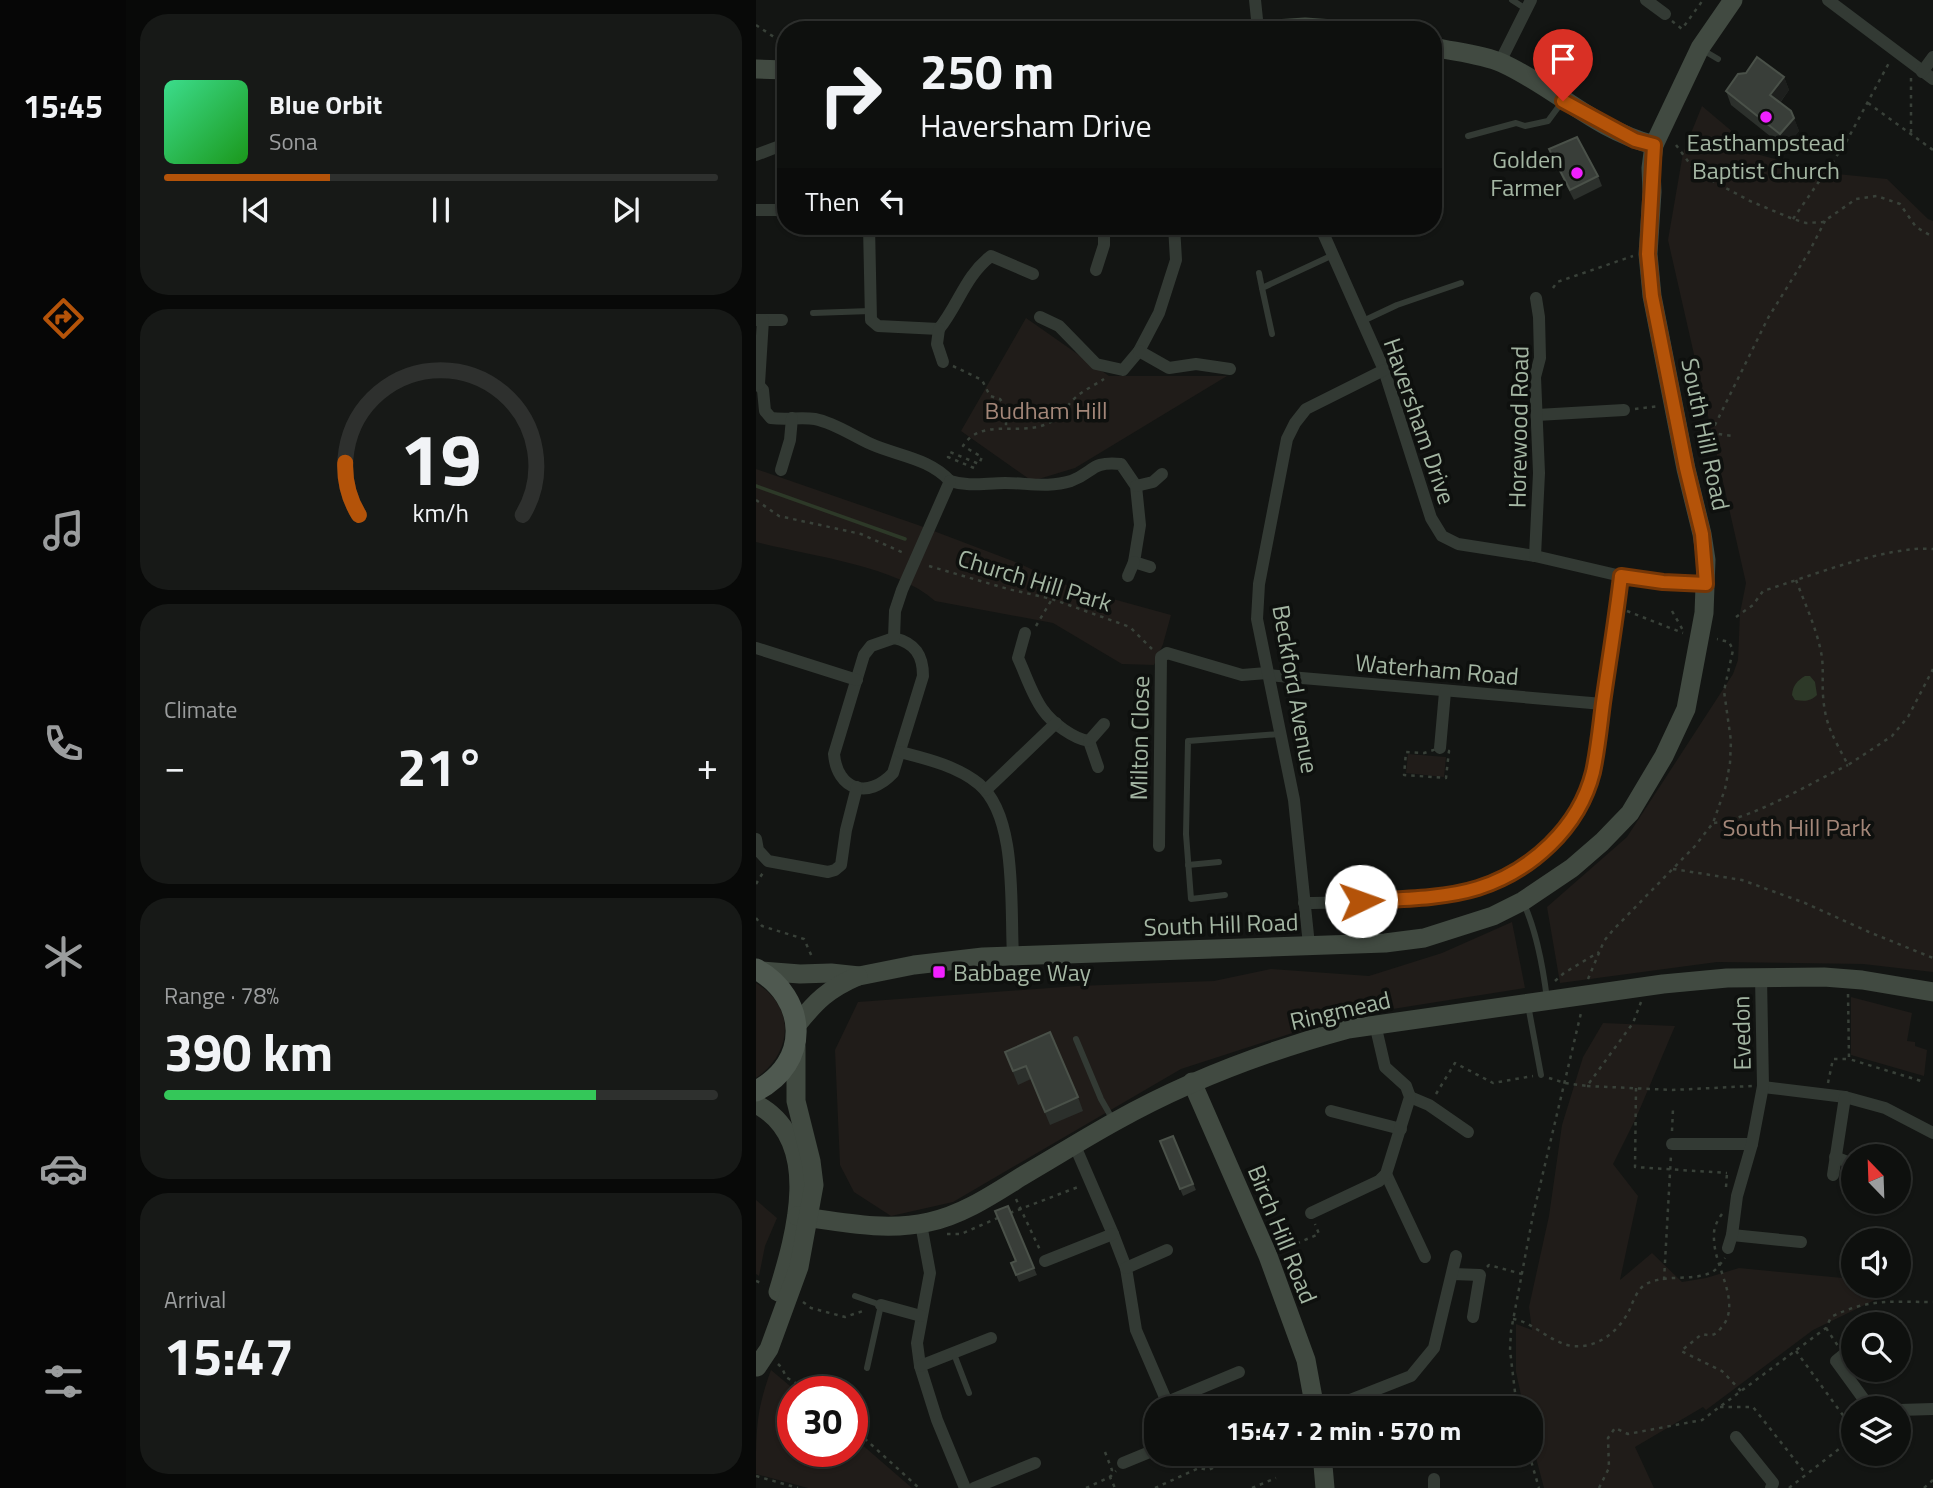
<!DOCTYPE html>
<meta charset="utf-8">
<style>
body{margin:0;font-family:"Titillium Web",sans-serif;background:#171917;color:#f1f3f6;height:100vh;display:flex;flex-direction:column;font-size:26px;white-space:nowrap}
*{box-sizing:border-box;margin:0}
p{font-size:23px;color:#9b9d9e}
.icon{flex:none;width:38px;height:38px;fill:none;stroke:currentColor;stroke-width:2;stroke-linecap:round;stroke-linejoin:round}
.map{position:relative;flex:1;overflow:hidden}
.sheet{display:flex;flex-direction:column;gap:14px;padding:14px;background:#080908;width:630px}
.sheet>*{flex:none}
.banner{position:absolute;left:21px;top:21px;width:665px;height:214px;border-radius:28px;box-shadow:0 2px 5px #0004,0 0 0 2px #2e302e;background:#0e100e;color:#f1f3f6;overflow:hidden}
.needle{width:46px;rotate:337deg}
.controls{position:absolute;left:1085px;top:1144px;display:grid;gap:14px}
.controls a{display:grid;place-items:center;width:70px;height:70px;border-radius:50%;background:#0e100e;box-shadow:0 2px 5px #0004,0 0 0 2px #2e302e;font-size:35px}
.speed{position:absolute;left:21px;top:1376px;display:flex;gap:14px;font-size:35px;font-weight:700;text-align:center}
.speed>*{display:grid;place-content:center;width:91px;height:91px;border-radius:50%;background:#0e100e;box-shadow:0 2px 5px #0004,0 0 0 2px #2e302e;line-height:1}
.speed .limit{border:10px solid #d22;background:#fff;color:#111}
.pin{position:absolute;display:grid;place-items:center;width:60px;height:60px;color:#fff;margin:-72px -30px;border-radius:50% 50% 50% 0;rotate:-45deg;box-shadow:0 0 7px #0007}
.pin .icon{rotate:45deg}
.me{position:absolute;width:77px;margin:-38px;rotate:87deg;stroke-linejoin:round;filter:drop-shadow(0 0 5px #0008)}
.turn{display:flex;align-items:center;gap:24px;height:147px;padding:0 28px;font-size:32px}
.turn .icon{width:91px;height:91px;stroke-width:2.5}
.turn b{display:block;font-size:49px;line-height:60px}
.then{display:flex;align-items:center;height:66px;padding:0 28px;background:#0003;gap:14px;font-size:26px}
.big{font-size:52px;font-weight:700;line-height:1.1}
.sheet .widget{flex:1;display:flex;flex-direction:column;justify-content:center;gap:10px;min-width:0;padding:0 24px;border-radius:28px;background:#171917}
.sheet .dial{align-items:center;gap:0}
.dial svg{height:182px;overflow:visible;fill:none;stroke:#2e302e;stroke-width:7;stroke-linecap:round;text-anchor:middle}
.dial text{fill:#f1f3f6;stroke:none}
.song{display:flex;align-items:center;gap:21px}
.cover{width:84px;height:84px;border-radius:10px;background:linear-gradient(135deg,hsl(150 70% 55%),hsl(120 70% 35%))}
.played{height:7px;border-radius:4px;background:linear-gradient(90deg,#b45309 30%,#2e302e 30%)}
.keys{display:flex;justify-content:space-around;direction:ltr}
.heat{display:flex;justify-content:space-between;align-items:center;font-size:38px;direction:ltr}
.charge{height:10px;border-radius:5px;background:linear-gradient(90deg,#34c759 78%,#2e302e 0)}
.trip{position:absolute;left:388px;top:1396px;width:399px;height:70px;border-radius:28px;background:#0e100e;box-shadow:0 2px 5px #0004,0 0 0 2px #2e302e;font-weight:700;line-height:70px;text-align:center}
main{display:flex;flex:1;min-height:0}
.menu{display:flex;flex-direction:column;width:126px;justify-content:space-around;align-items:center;background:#060606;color:#9b9d9e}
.menu .icon{width:49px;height:49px}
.menu .on{color:#b45309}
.menu b{font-size:32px;color:#f1f3f6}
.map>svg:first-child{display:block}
.green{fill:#201c19}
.water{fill:#2d3928}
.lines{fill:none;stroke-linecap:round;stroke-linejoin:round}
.stream{stroke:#2d3928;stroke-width:3.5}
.path{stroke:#394139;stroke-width:2.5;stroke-dasharray:3.5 5;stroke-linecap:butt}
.lane{stroke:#333a34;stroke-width:6}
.street{stroke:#333a34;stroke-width:12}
.secondary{stroke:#414a41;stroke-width:19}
.primary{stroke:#4f5950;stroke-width:21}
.wall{fill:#2c302c}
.shaded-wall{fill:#1d1f1d}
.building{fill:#393e39;stroke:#4a5149;stroke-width:2}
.route-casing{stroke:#753606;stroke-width:18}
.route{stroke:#b45309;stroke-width:12}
.poi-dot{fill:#f020ff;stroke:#0e100e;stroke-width:2.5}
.labels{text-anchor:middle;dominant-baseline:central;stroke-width:7;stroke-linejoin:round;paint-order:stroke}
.poi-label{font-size:24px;fill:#a4b6a3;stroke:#0e100e}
.park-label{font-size:24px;fill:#a38678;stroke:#0e100e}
.street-label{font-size:24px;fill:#a4b6a3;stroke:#0e100e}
</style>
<main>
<nav class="menu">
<b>15:45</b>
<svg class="icon on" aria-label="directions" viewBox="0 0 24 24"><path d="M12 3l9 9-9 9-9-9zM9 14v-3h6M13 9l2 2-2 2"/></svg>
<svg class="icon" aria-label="music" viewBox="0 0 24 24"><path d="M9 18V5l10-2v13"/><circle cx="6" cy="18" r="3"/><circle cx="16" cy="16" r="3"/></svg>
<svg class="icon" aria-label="phone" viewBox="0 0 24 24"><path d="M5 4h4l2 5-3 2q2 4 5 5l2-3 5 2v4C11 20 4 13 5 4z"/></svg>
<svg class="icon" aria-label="climate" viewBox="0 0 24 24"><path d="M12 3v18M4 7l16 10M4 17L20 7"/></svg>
<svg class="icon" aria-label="car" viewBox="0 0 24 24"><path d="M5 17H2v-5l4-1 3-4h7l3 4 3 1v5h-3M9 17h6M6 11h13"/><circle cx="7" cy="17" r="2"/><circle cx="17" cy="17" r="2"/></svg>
<svg class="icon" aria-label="filters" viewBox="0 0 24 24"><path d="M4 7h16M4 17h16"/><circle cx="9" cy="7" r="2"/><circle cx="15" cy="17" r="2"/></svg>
</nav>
<section class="sheet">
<div class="widget">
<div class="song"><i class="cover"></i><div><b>Blue Orbit</b><p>Sona</p></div></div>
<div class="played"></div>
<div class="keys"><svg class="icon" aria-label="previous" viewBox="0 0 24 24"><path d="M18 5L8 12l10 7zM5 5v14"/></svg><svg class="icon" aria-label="pause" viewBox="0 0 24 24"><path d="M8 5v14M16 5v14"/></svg><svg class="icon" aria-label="next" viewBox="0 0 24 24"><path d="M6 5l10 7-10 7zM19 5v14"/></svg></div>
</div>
<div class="widget dial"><svg viewBox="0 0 100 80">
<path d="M14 69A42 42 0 1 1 86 69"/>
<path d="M14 69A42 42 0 0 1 8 46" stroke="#b45309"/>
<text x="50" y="56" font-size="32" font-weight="700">19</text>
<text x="50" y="72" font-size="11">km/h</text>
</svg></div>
<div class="widget"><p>Climate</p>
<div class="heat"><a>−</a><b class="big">21°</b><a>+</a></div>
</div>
<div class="widget"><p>Range · 78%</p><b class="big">390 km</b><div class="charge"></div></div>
<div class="widget"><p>Arrival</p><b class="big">15:47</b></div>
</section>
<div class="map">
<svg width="1177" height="1488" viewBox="0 0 1177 1488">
<rect width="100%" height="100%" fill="#131513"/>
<!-- green -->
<g class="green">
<path d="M946 106 1004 155 1071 173 1131 179 1172 219 1177 221V972L1107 964 961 962 804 983 791 907 871 837 977 674 982 660 984 613 990 583 912 240 927 153Z"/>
<path d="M270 318 353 376H471L319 468 276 481 205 431Z"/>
<path d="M0 469 162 525 262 563 317 588 415 615 407 644 398 665 366 664 297 623 179 601C139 565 53 556 0 542Z"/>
<path d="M652 754 690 757 688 777 650 773Z"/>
<path d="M756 922 769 988 586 1017 425 1069 197 1202 135 1216 98 1192 84 1165 79 1050 102 1002 321 986 458 981 515 969 613 976 686 953Z"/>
<path d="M0 983C40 1007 37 1053 0 1078Z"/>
<path d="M1095 997 1156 1013 1151 1041 1159 1042V1046L1171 1050 1168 1076 1095 1055Z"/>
<path d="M847 1023 919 1026 880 1118 857 1164 882 1196 864 1280 896 1253 926 1282 950 1278 983 1268 1097 1279V1286H1124L1123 1298 1057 1330 950 1410 947 1407 879 1447 898 1488H788L775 1439V1409H768L760 1372V1324L776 1330 773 1307 793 1216 806 1125 827 1057Z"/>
<path d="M0 1200 21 1218 9 1246 3 1276 0 1274Z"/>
<path d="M15 1370 40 1391H37V1451H96V1436L156 1488H52L0 1474C0 1431 0 1411 15 1370Z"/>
</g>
<!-- water -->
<path class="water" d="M1049 676H1054L1059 682 1061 695C1054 702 1048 701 1039 700L1036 695C1037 685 1041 681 1049 676Z"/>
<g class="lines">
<!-- stream -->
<path class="stream" d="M0 486 149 539"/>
<!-- path -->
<g class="path">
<path d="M916 21 926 29 947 0"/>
<path d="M0 25 30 45"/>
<path d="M1155 78V134"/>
<path d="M1112 103 1177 150"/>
<path d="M920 145 940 172 994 201 1037 219 1050 223 1067 222 1100 199 1121 196 1144 204 1160 227 1177 237"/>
<path d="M1037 219 1089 144 1134 61"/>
<path d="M797 288 801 282 877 256"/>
<path d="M197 366 226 380 234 396 244 399 250 408V428"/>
<path d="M879 409 903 406"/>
<path d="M955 433 1012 318 1053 252 1069 221"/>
<path d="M938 438 955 433 976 436"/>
<path d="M218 468 192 457 194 452 223 464 226 457 207 446C224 418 262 435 288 425 303 420 309 407 320 397 328 390 339 385 348 379"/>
<path d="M0 500 23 516 105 534 150 554"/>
<path d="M173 566 252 589 296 599 374 627 396 649"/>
<path d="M1040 580C1049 604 1060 627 1065 652 1068 666 1066 681 1067 695 1069 726 1078 738 1092 765L1136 736 1152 717 1177 669"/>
<path d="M871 611 927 633"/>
<path d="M916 611 928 632"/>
<path d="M980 617 997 605 1007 591C1052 577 1132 545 1177 549"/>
<path d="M280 626 296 599"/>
<path d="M684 748 693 751 690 778 648 775 650 752 668 753Z"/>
<path d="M958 823C999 818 1054 783 1092 765"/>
<path d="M917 869 986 880 1049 903 1113 932 1177 958"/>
<path d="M0 884 8 871"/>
<path d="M0 918 6 926 48 939 56 957"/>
<path d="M832 979 848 941 857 930 939 846 957 823 969 789 974 763 975 741 968 691 977 650 973 642 961 639"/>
<path d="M799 981 808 973 843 952"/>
<path d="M1092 994 1093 1059 1165 1081"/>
<path d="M793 1078 809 1083 831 1086 877 1023 885 1002"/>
<path d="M1072 1083 1077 1059H1093"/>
<path d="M831 1086 916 1090 996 1086"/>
<path d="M880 1088 879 1167 971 1173"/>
<path d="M680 1094 699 1063 737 1083 777 1076"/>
<path d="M916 1131 917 1109"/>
<path d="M970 1187 971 1173"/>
<path d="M260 1199 284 1250"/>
<path d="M254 1213 322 1187"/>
<path d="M966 1214C960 1222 957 1230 958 1239 958 1267 987 1304 965 1328 959 1336 955 1336 946 1334L925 1351 966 1371 985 1391"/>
<path d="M191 1234H205L244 1217"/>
<path d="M525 1250 563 1234 559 1224"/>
<path d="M731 1267 733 1265 766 1274"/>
<path d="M908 1280 915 1155"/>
<path d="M0 1281 8 1284"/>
<path d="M47 1302 55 1308 89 1317 110 1310"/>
<path d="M757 1319C775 1321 795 1343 816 1346 841 1349 862 1332 873 1311 877 1302 881 1289 890 1284 909 1274 936 1281 954 1273 960 1271 965 1263 969 1258"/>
<path d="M1070 1328 1082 1346"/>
<path d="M1040 1351 1097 1429"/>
<path d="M22 1364 26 1368 30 1377 52 1391"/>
<path d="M964 1407H997L1050 1474"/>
<path d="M761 1409 754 1350 755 1331 777 1215 825 1013"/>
<path d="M96 1427 163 1488"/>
<path d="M349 1452 356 1470 354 1477 359 1488"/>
<path d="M773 1454 783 1488"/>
<path d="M0 1476 42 1488"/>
<path d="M330 1488 354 1477 360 1471"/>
<path d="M399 1488 443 1468 452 1470 490 1454"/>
<path d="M496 1488 520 1478"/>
<path d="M843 1488 853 1468 852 1438 859 1428 872 1434 946 1420 1070 1328 1075 1317C1113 1298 1136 1302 1177 1302"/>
<path d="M1033 1488 1097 1438"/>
<path d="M1168 1488 1177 1480"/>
</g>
<!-- lane -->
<g class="lane">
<path d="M756 0 770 9"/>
<path d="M945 49 962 59"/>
<path d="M712 136 760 123 769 126 792 121 806 102"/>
<path d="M503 273 506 288"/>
<path d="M57 313 114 311"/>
<path d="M607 321 641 305 705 283"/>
<path d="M516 334 506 288 577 255"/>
<path d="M432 865 463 862"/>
<path d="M469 895 435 899 430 834 432 741 524 734"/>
<path d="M768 904C781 933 787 967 791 999"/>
<path d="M772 1005 785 1075"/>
<path d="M320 1039 345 1099 357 1120"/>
<path d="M99 1296 125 1305 111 1368"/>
<path d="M198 1354 213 1393"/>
</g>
<!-- street -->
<g class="street">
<path d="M499 0 502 29"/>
<path d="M890 0 909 14"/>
<path d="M1072 0 1177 79"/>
<path d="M744 62 775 0"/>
<path d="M1166 72 1177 57"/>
<path d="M0 155 21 147H30"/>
<path d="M0 210H30"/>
<path d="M113 226 115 320 122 326 183 329C203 304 209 276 235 256L277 274"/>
<path d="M564 226 628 370 675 518 686 536 702 544 779 556 865 576 907 582 949 584"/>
<path d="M340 270 348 245V226"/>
<path d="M284 317 303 326 340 364 367 370 383 351 403 313 420 260 418 226"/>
<path d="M0 320H26"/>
<path d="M183 329 181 344 187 362"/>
<path d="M383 351 413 368 440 364 474 369"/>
<path d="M0 382 7 390 9 411 15 418C30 420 45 417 59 419 79 423 97 436 115 444 142 456 173 458 194 481"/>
<path d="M3 384 7 320"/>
<path d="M781 415 868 410"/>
<path d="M25 470 34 440 36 418"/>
<path d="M194 481C213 487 229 483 249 483 271 483 293 488 315 481 339 472 334 461 365 464L380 486 384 525 378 562 394 567"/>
<path d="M380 486 397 482 406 474"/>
<path d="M779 556 783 473 779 377 784 358 783 317 780 298"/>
<path d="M372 576 378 562"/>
<path d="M269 633 262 658C270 675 276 695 287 710 296 723 318 739 333 741"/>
<path d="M138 638C159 643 167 655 167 676L137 773C112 800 81 790 78 754L108 655 115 646Z"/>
<path d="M138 638 139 611 146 590 194 481"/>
<path d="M0 648 101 680"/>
<path d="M512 675 847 704"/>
<path d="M333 741 342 767"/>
<path d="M333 741 348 724"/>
<path d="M684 748 689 692"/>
<path d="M144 752C171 759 201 766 223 784 262 817 254 908 257 955"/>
<path d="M230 790 300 723"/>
<path d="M0 839 2 850 12 861 72 872 79 870 85 865 90 830 101 787"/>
<path d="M403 846 405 657 411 653 486 675 511 673"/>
<path d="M548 903C604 902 664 903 718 889 773 876 819 830 836 776 843 753 844 727 847 703 853 661 860 619 865 576"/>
<path d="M553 945 538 800 501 619 503 584 531 439 539 423 550 409 628 370"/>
<path d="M1007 1087 1089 1097 1129 1108 1177 1133"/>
<path d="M654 1097 673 1105 712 1132"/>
<path d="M575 1111 645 1129"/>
<path d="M916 1144H996"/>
<path d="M319 1146 357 1234 370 1268 380 1330 414 1409"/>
<path d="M1079 1157 1097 1164"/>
<path d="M630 1174 669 1257"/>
<path d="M1077 1175 1089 1097"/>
<path d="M555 1213 623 1181 630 1174 654 1097 650 1086 629 1067 619 1024"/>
<path d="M165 1224 174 1273 161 1343 164 1366 181 1420 209 1488"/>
<path d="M976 1235 1045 1242"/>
<path d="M972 1248 976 1235 981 1196 996 1144 1007 1086 1005 977"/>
<path d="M289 1261 357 1234"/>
<path d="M370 1268 411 1250"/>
<path d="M697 1274 724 1275 717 1317"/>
<path d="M125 1305 165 1316"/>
<path d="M1097 1347 1080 1361 1112 1405 1125 1409"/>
<path d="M164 1366 235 1338"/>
<path d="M411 1402 483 1372"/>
<path d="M571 1409 655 1376 678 1348 700 1256"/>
<path d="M1143 1410 1177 1409"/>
<path d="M980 1437 1017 1483 1015 1488"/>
<path d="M367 1463 401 1449"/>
<path d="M218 1488 279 1463"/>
<path d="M678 1488V1479"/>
</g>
<!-- secondary -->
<g class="secondary">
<path d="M500 30 549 27 592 30"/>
<path d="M677 47C699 52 725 54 746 63 799 87 839 130 898 145"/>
<path d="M0 69 30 70"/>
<path d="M4 971 44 974 75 973 103 976 158 965 227 957 629 943 668 938 737 916 767 901 816 868 846 842 874 813 908 756 930 709 948 613 950 560 946 534 930 469 896 296 892 254 896 192 895 168 898 145 944 48 977 0"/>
<path d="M40 1026C60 1001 72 989 102 976"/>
<path d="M436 1082 512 1256 550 1360 559 1409"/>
<path d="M0 1104C68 1140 39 1236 22 1292"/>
<path d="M41 1216C85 1222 129 1232 173 1222 207 1215 239 1193 268 1175 299 1157 329 1138 360 1121 433 1080 511 1051 592 1029L907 984 971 978 1068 977 1106 980 1177 992"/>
<path d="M1 1367 13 1349 43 1267 58 1185 55 1161 40 1101V1046"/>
<path d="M566 1454 569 1488"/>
</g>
<!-- primary -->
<path class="primary" d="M0 969C52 998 55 1063 0 1091"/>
</g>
<!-- wall -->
<g class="wall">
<path d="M1028 77 1033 90 1024 103 1035 111 1043 131 1029 148 975 105 970 91Z"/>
<path d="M793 149 842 176 846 186 818 200 797 160Z"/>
<path d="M249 1052 322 1097 327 1111 294 1125 275 1079 262 1085Z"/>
<path d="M417 1136 440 1190 427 1196 404 1141Z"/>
<path d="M255 1263 278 1268 281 1275 263 1282Z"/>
</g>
<!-- shaded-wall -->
<g class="shaded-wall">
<path d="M1028 77 1033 90 1019 109 1014 95Z"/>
<path d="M1038 118 1043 131 1029 148 1024 134Z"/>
</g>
<!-- building -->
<g class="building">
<path d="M1001 57 1028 77 1014 95 1035 111 1038 118 1024 134 970 91 982 74 990 73Z"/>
<path d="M821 137 842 176 814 190 793 149Z"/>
<path d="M294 1032 322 1097 289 1112 270 1066 257 1071 249 1052Z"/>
<path d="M417 1136 437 1184 424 1189 404 1141Z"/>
<path d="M252 1206 278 1268 260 1275 255 1263 260 1261 239 1211Z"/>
</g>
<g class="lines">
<defs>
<path id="route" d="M605 901C642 899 687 899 722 888 775 871 823 828 837 772 842 749 844 726 847 703 853 661 860 619 865 576L907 582 950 584 946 534 930 468 896 296 892 254 898 145 879 140 807 101"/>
</defs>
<!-- route casing -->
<use href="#route" class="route-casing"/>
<!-- route -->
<use href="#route" class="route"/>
</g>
<!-- markers -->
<g class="poi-dot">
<circle cx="1010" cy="117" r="7"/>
<circle cx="821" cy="173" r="7"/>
<rect x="176" y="965" width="14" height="14" rx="3.5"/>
</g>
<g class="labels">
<!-- poi labels -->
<g class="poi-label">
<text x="1010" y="142">Easthampstead<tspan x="1010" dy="28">Baptist Church</tspan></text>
<text x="807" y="159" text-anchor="end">Golden<tspan x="807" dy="28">Farmer</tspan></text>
<text x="197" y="972" text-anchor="start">Babbage Way</text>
</g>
<!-- park labels -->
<g class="park-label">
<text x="290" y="410">Budham Hill</text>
<text x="1041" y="827">South Hill Park</text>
</g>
<!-- street labels -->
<g class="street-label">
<text transform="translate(664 421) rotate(71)">Haversham Drive</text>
<text transform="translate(762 427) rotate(-89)">Horewood Road</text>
<text transform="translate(950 434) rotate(78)">South Hill Road</text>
<text transform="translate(279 580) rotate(17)">Church Hill Park</text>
<text transform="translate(681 669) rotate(5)">Waterham Road</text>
<text transform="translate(540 689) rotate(80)">Beckford Avenue</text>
<text transform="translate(383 738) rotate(-89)">Milton Close</text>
<text transform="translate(465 924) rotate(-2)">South Hill Road</text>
<text transform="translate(584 1010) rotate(-13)">Ringmead</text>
<text transform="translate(985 1033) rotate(-91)">Evedon</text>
<text transform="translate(527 1234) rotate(68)">Birch Hill Road</text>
</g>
</g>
</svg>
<div class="controls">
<a><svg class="needle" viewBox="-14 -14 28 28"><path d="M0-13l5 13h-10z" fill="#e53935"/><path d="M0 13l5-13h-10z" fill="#9b9d9e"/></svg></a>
<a><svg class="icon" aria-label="sound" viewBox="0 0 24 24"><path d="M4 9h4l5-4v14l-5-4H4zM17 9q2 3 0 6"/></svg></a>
<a><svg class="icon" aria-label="search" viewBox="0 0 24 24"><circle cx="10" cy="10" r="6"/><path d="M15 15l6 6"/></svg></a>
<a><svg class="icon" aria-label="layers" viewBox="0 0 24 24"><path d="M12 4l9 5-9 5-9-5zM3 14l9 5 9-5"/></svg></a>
</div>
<div class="speed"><div class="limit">30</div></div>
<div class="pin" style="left:807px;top:101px;background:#d93025"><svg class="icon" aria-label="arrive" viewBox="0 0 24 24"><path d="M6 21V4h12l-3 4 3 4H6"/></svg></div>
<svg class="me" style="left:605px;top:901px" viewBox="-20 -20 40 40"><circle r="19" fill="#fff"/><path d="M0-13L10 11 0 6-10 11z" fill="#b45309"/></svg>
<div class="trip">15:47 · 2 min · 570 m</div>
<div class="banner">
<div class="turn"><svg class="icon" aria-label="right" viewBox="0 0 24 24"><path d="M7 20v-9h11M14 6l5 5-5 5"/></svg><div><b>250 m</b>Haversham Drive</div></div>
<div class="then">Then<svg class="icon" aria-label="left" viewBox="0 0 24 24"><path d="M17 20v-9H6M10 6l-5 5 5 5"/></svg></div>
</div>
</div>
</main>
